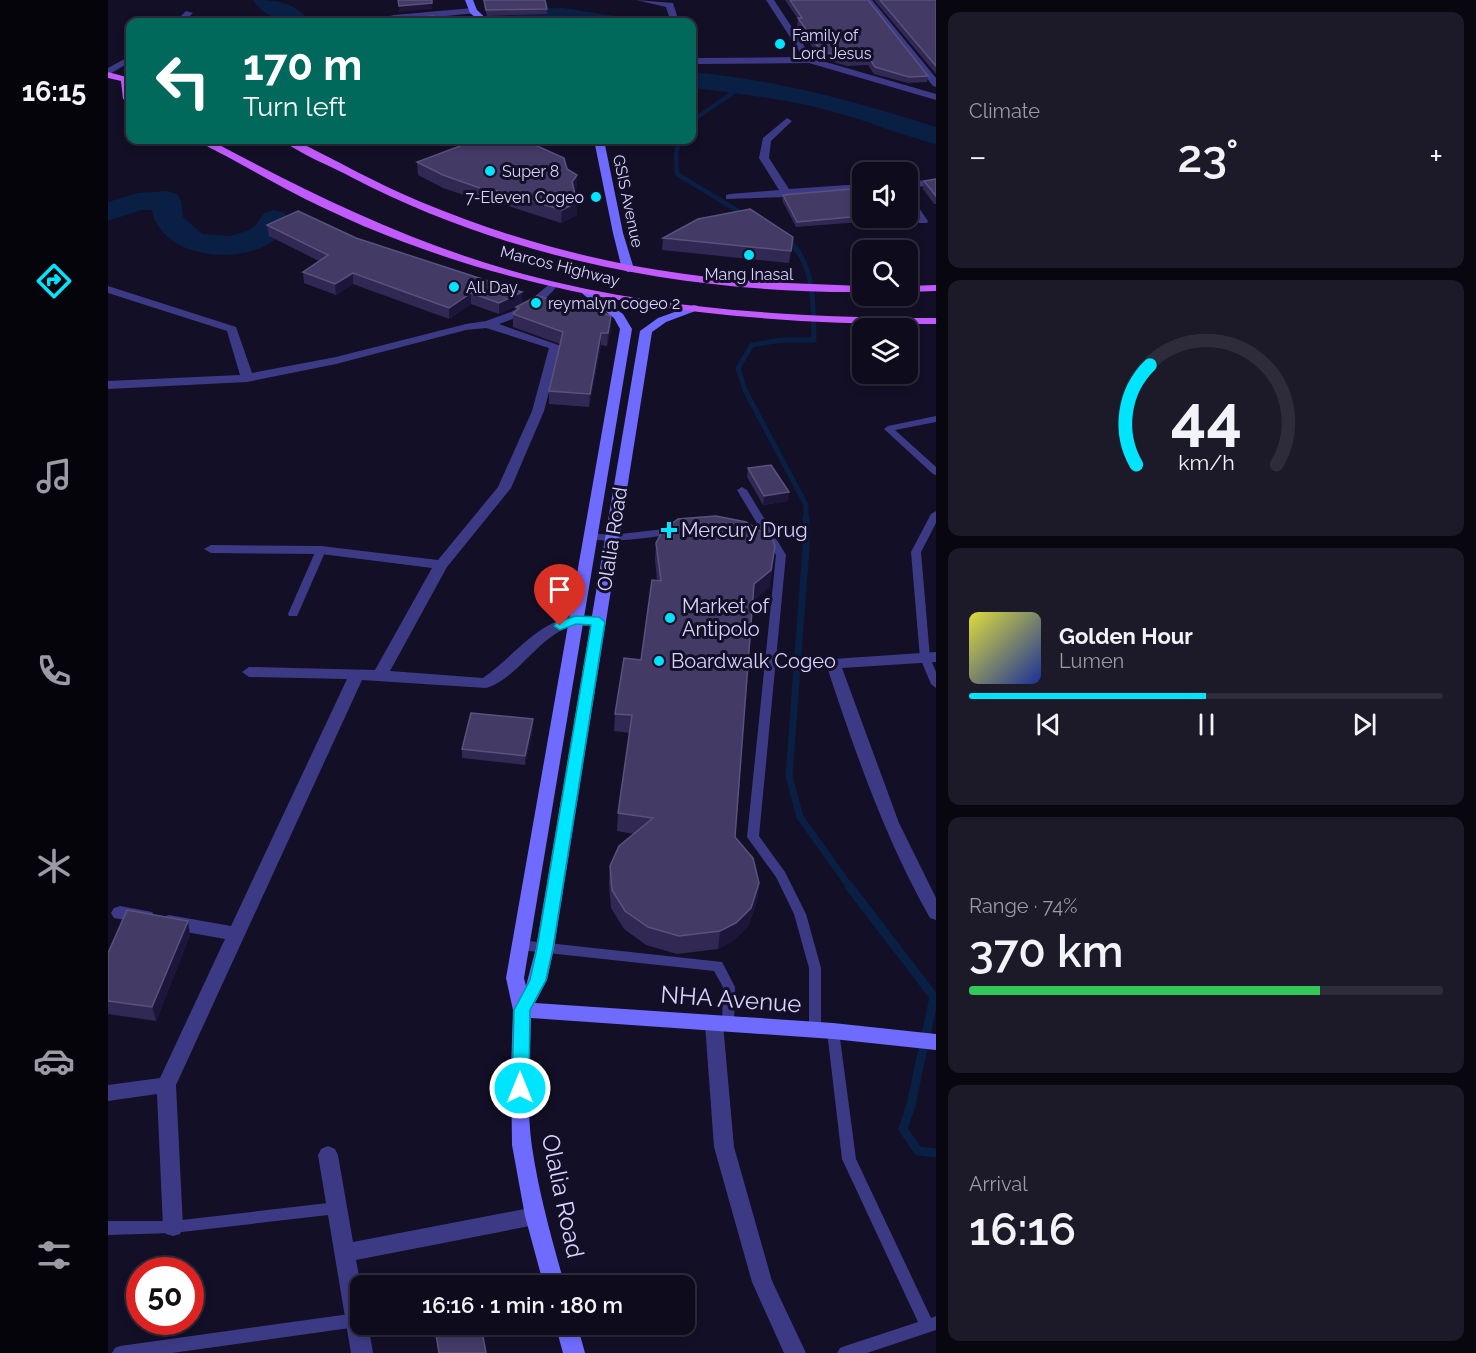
<!DOCTYPE html>
<meta charset="utf-8">
<style>
body{margin:0;font-family:Raleway,sans-serif;background:#1c1929;color:#f1f3f6;height:100vh;display:flex;flex-direction:column;font-size:22px;white-space:nowrap}
*{box-sizing:border-box;margin:0}
p{font-size:20px;color:#9b9ba3}
.icon{flex:none;width:33px;height:33px;fill:none;stroke:currentColor;stroke-width:2;stroke-linecap:round;stroke-linejoin:round}
.map{position:relative;flex:1;overflow:hidden}
.drawer{display:flex;flex-direction:column;gap:12px;padding:12px;background:#08060f;width:540px}
.drawer>*{flex:none}
.hud{position:absolute;left:18px;top:18px;width:570px;height:126px;border-radius:12px;box-shadow:0 3px 9px #0003,0 0 0 2px #2e2b3b;background:#00695c;color:#fff;overflow:hidden}
.tools{position:absolute;left:744px;top:162px;display:grid;gap:12px}
.tools a{display:grid;place-items:center;width:66px;height:66px;border-radius:12px;background:#0e0b1c;box-shadow:0 3px 9px #0003,0 0 0 2px #2e2b3b;font-size:30px}
.speed{position:absolute;left:18px;top:1257px;display:flex;gap:12px;font-size:30px;font-weight:700;text-align:center}
.speed>*{display:grid;place-content:center;width:78px;height:78px;border-radius:50%;background:#0e0b1c;box-shadow:0 3px 9px #0003,0 0 0 2px #2e2b3b;line-height:1}
.speed .limit{border:9px solid #d22;background:#fff;color:#111}
.pin{position:absolute;display:grid;place-items:center;width:51px;height:51px;color:#fff;margin:-62px -26px;border-radius:50% 50% 50% 0;rotate:-45deg;box-shadow:0 0 6px #0007}
.pin .icon{rotate:45deg}
.me{position:absolute;width:66px;margin:-33px;rotate:0deg;stroke-linejoin:round;filter:drop-shadow(0 0 4px #0008)}
.turn{display:flex;align-items:center;gap:21px;height:126px;padding:0 18px;font-size:27px}
.turn .icon{width:78px;height:78px;stroke-width:2.5}
.turn b{display:block;font-size:42px;line-height:51px}
.big{font-size:45px;font-weight:600;line-height:1.1}
.drawer .card{flex:1;display:flex;flex-direction:column;justify-content:center;gap:9px;min-width:0;padding:0 21px;border-radius:12px;background:#1c1929}
.drawer .dial{align-items:center;gap:0}
.dial svg{height:156px;overflow:visible;fill:none;stroke:#2e2b3b;stroke-width:7;stroke-linecap:round;text-anchor:middle}
.dial text{fill:#f1f3f6;stroke:none}
.song{display:flex;align-items:center;gap:18px}
.cover{width:72px;height:72px;border-radius:9px;background:linear-gradient(135deg,hsl(60 70% 55%),hsl(230 70% 35%))}
.played{height:6px;border-radius:3px;background:linear-gradient(90deg,#00e5ff 50%,#2e2b3b 50%)}
.keys{display:flex;justify-content:space-around;direction:ltr}
.heat{display:flex;justify-content:space-between;align-items:center;font-size:33px;direction:ltr}
.charge{height:9px;border-radius:4px;background:linear-gradient(90deg,#34c759 74%,#2e2b3b 0)}
.trip{position:absolute;left:242px;top:1275px;width:345px;height:60px;border-radius:12px;background:#0e0b1c;box-shadow:0 3px 9px #0003,0 0 0 2px #2e2b3b;font-weight:600;line-height:60px;text-align:center}
main{display:flex;flex:1;min-height:0}
.tabs{display:flex;flex-direction:column;width:108px;justify-content:space-around;align-items:center;background:#06040b;color:#9b9ba3}
.tabs .icon{width:42px;height:42px}
.tabs .on{color:#00e5ff}
.tabs b{font-size:27px;color:#f1f3f6}
.map>svg:first-child{display:block}
.lines{fill:none;stroke-linecap:round;stroke-linejoin:round}
.stream-far3{stroke:#0a1f44;stroke-width:4.5}
.stream-far2{stroke:#0a1f44;stroke-width:5}
.stream-far1{stroke:#0a1f44;stroke-width:7}
.stream{stroke:#0a1f44;stroke-width:9}
.river{fill:#0a1f44;fill-rule:evenodd}
.lane{fill:#3d3a85;fill-rule:evenodd}
.street{fill:#3d3a85;fill-rule:evenodd}
.secondary{fill:#6f6bff;fill-rule:evenodd}
.primary{fill:#c25bff;fill-rule:evenodd}
.wall{fill:#312854}
.shaded-wall{fill:#1d163a}
.building{fill:#433a66;stroke:#5a527e;stroke-width:1.5}
.route{fill:#00e5ff;stroke:#0095a6;stroke-width:1.5}
.poi-dot{fill:#00e5ff;stroke:#130f26;stroke-width:2}
.labels{text-anchor:middle;dominant-baseline:central;stroke-width:6;stroke-linejoin:round;paint-order:stroke}
.far-poi-label{font-size:16px;fill:#d9d4ff;stroke:#130f26;text-anchor:start}
.far-street-label{font-size:16px;fill:#d9d4ff;stroke:#130f26}
.poi-label{font-size:20px;fill:#d9d4ff;stroke:#130f26;text-anchor:start}
.street-label{font-size:20px;fill:#d9d4ff;stroke:#130f26}
.near-street-label{font-size:24px;fill:#d9d4ff;stroke:#130f26}
</style>
<main>
<nav class="tabs">
<b>16:15</b>
<svg class="icon on" aria-label="directions" viewBox="0 0 24 24"><path d="M12 3l9 9-9 9-9-9zM9 14v-3h6M13 9l2 2-2 2"/></svg>
<svg class="icon" aria-label="music" viewBox="0 0 24 24"><path d="M9 18V5l10-2v13"/><circle cx="6" cy="18" r="3"/><circle cx="16" cy="16" r="3"/></svg>
<svg class="icon" aria-label="phone" viewBox="0 0 24 24"><path d="M5 4h4l2 5-3 2q2 4 5 5l2-3 5 2v4C11 20 4 13 5 4z"/></svg>
<svg class="icon" aria-label="climate" viewBox="0 0 24 24"><path d="M12 3v18M4 7l16 10M4 17L20 7"/></svg>
<svg class="icon" aria-label="car" viewBox="0 0 24 24"><path d="M5 17H2v-5l4-1 3-4h7l3 4 3 1v5h-3M9 17h6M6 11h13"/><circle cx="7" cy="17" r="2"/><circle cx="17" cy="17" r="2"/></svg>
<svg class="icon" aria-label="filters" viewBox="0 0 24 24"><path d="M4 7h16M4 17h16"/><circle cx="9" cy="7" r="2"/><circle cx="15" cy="17" r="2"/></svg>
</nav>
<div class="map">
<svg width="828" height="1353" viewBox="0 0 828 1353">
<rect width="100%" height="100%" fill="#130f26"/>
<g class="lines">
<!-- stream-far3 -->
<g class="stream-far3">
<path d="M584 121 636 85"/>
<path d="M571 140 568 155 569 174 637 215"/>
</g>
<!-- stream-far2 -->
<path class="stream-far2" d="M678 238C708 264 705 304 706 340H674L644 345 630 368 637 390 698 505V519"/>
<!-- stream-far1 -->
<path class="stream-far1" d="M698 518V547L681 776 692 817 742 887"/>
<!-- stream -->
<path class="stream" d="M741 886 826 997 803 1105 795 1129 810 1151 828 1153"/>
<!-- river -->
<g class="river">
<path d="M145 0C168 0 188 2 202 22 181 24 158 19 145 0Z"/>
<path d="M455 8 513 17 517 22H394L398 17 430 9Z"/>
<path d="M584 72C670 80 746 101 828 127V144C799 137 772 126 744 117 691 101 638 94 584 88Z"/>
<path d="M59 191 69 194 73 200 75 217 94 234 122 236 142 230 148 225 156 213 166 210 176 213 181 219C176 227 172 236 165 241 130 266 53 258 44 210H33L0 221V202L30 193Z"/>
</g>
<!-- lane -->
<g class="lane">
<path d="M828 416V422L787 430 828 467V475L825 474 776 429 780 426Z"/>
<path d="M634 487 639 490 678 555 651 836 677 872 698 914 713 968V1030L712 1034 707 1035 702 1034 701 1030V968L686 914 668 877 639 837 668 555 629 490Z"/>
<path d="M828 511V523L813 552 822 658 828 672V688L823 684 812 658 803 552 823 514Z"/>
<path d="M565 528 570 531 568 533C550 537 490 546 476 536L481 533 504 535Z"/>
<path d="M213 547 218 550 190 614 189 616H181L180 614 208 550Z"/>
<path d="M412 940 614 962 627 987 626 1024 625 1028 620 1029 615 1028 614 1024 615 987 606 971 412 950 408 948 406 945 408 942Z"/>
<path d="M725 1026 730 1027 731 1031 748 1159 823 1318 828 1316V1330L759 1353H729L732 1348 737 1346 810 1322 734 1159 719 1031 720 1027Z"/>
<path d="M229 1202 234 1203 236 1208 234 1213 229 1214 65 1233 0 1235V1221H65Z"/>
<path d="M249 1313 252 1314V1324H254L249 1327 64 1353H4L7 1348 12 1346Z"/>
</g>
<!-- street -->
<g class="street">
<path d="M528 0 565 3 571 22H563L558 7Z"/>
<path d="M658 0H666L704 58 828 94V100L701 63 589 64 584 61V55L591 58 695 57Z"/>
<path d="M756 0H764L828 78V87L825 86Z"/>
<path d="M365 8 369 11 368 13 276 22 278 17 286 15Z"/>
<path d="M78 11 85 13 75 22H67Z"/>
<path d="M22 56V62L0 75V68Z"/>
<path d="M679 118 684 121 663 141 661 158 681 189 754 184V190L679 197 618 199V195L622 194 671 190 651 158 655 138Z"/>
<path d="M828 180V186L800 187V181Z"/>
<path d="M800 197 804 198 820 221 819 223H811L800 207Z"/>
<path d="M444 282 450 285C434 305 415 316 391 324L453 346 436 411 403 488 339 567 282 671 375 678C415 650 440 604 496 619L498 622C490 631 470 622 458 628 428 641 407 680 378 688L254 680 68 1085 75 1227 72 1234 65 1236 58 1234 55 1227 49 1094 0 1101V1085L52 1078 117 939 61 929 55 927 52 922 55 917 61 915 123 926 239 679 141 677 134 672 141 667 267 670 324 568 213 554 103 553 96 549 103 545 213 546 330 560 390 487 424 411 441 348 378 328 358 330 228 364 139 382 0 389V381L132 375 119 331 0 293V286L128 327 144 373 228 357 358 324 378 321 403 312 419 303Z"/>
<path d="M828 652V662L734 668 791 823 828 898V920L822 918C776 837 747 751 718 664L725 659Z"/>
<path d="M12 906 44 912 47 917 44 922 38 924 6 918 3 913 6 908Z"/>
<path d="M606 1016 613 1019 615 1024 626 1147 664 1281 698 1353H676L644 1282 606 1147 597 1024 599 1019Z"/>
<path d="M220 1146 227 1149 230 1155 245 1242 427 1207 434 1210 437 1216 434 1222 427 1225 248 1260 253 1286 252 1324H260L265 1353H243L210 1155 213 1149Z"/>
</g>
<!-- secondary -->
<g class="secondary">
<path d="M357 0H365L369 10 382 22H373L362 13Z"/>
<path d="M486 140H496L515 233 526 269 524 271 520 272 514 269 505 233Z"/>
<path d="M480 290 515 314 524 329 416 978 418 986 428 948 532 331 550 318 586 305 590 306V310L558 322 544 332 446 948 439 980 427 1003 725 1023 828 1034V1050L725 1039 423 1018C422 1060 418 1105 424 1147 431 1194 444 1240 457 1286H436L417 1216 404 1145 403 1069 405 1010 398 978 512 329 506 318 476 295 474 293Z"/>
<path d="M447 1324H469L477 1353H455Z"/>
</g>
<!-- primary -->
<g class="primary">
<path d="M0 72 22 78V103L15 99 13 81 0 78Z"/>
<path d="M91 140H102C199 192 294 239 401 270 536 309 688 318 828 318V324C604 326 378 295 178 189 158 178 138 167 118 156 109 151 98 147 91 140Z"/>
<path d="M175 140H187C229 161 270 184 313 202 397 237 486 262 577 274 635 282 695 284 754 286V292C579 293 400 259 243 177 225 167 189 153 175 140Z"/>
<path d="M828 285V291L800 292V286Z"/>
</g>
</g>
<!-- wall -->
<g class="wall">
<path d="M375 0H437L439 9V14L379 16Z"/>
<path d="M677 0H760L820 76 819 82 800 83 766 74 760 65 739 66 712 58 689 25 690 19Z"/>
<path d="M766 0H828V74Z"/>
<path d="M368 140H465L464 143 427 145 459 169 469 188 466 191 469 215 453 223 384 201 380 203 335 188 310 175 309 162Z"/>
<path d="M828 179V204H826L815 189 816 181Z"/>
<path d="M754 188V218H800V206L804 212 803 218 688 227 674 200 675 195Z"/>
<path d="M159 225 248 238 414 303 391 314 363 304 341 319 245 284 228 295 196 283 195 272 211 261 161 236Z"/>
<path d="M685 237 681 263 554 250 555 238Z"/>
<path d="M408 307 503 329 499 346 493 345 481 407 441 404V391L452 344 405 327V314L408 311Z"/>
<path d="M640 468 680 501 655 505 639 477Z"/>
<path d="M548 543 665 564 661 588 644 601 627 837 651 883 649 901 640 926 625 941 610 949 569 954 538 945 516 929 503 908 501 884 502 866 526 834 509 831 510 813 522 733 506 731 507 714 533 660 549 581 547 560Z"/>
<path d="M425 729 417 765 354 758V749Z"/>
<path d="M82 935 48 1021 0 1014V953Z"/>
</g>
<!-- shaded-wall -->
<g class="shaded-wall">
<path d="M324 3V9L291 12V6Z"/>
<path d="M469 175V188L464 194V182Z"/>
<path d="M383 189 384 201 380 203V191Z"/>
<path d="M469 202V215L453 223 454 210Z"/>
<path d="M245 273V284L228 295 227 284Z"/>
<path d="M414 292V303L391 314V303Z"/>
<path d="M363 293V304L341 319V308Z"/>
<path d="M503 316V329L499 346 500 333Z"/>
<path d="M493 333V345L481 407 482 394Z"/>
<path d="M681 492 680 501 655 505 656 496Z"/>
<path d="M667 546 661 588 644 602 646 584Z"/>
<path d="M425 719V729L417 765V756Z"/>
<path d="M651 883 649 901 640 926 625 941 610 949 612 931Z"/>
<path d="M80 921 82 935 48 1021 44 1007Z"/>
</g>
<!-- building -->
<g class="building">
<path d="M290 0H324V3L291 6Z"/>
<path d="M376 0H437L439 9 378 10Z"/>
<path d="M682 0H760L820 76 801 77 767 67 761 58 740 59 713 51 690 18H694Z"/>
<path d="M772 0H828V66Z"/>
<path d="M326 16 327 22H292V19Z"/>
<path d="M368 140H416L456 158 459 169 469 175 464 182 469 202 454 210 383 189 380 191 335 175 309 162Z"/>
<path d="M828 179V196L816 181Z"/>
<path d="M754 188V216L689 222 675 195Z"/>
<path d="M800 206 804 212 800 213Z"/>
<path d="M642 209 685 237 683 251 555 238 590 219Z"/>
<path d="M190 211 248 238 414 292 391 303 363 293 341 308 245 273 227 284 195 272 220 255 159 225Z"/>
<path d="M429 296 491 311 503 316 500 333H493L482 394 441 391 455 332 405 314 411 308 408 307Z"/>
<path d="M663 465 681 492 656 496 640 468Z"/>
<path d="M608 516 638 522 664 538 667 546 663 570 646 584 627 837 645 858 651 883 643 908 628 923 612 931 571 936 540 927 517 911 504 890 502 866 511 846 545 818 510 813 524 715 507 714 516 658 533 660 544 580 553 581 548 543 555 530 570 519Z"/>
<path d="M363 713 425 719 417 756 354 749Z"/>
<path d="M19 910 80 921 44 1007 0 1001V953Z"/>
<path d="M373 1326 378 1353H331L328 1334Z"/>
</g>
<!-- route -->
<path class="route" d="M467 616 491 617 497 622 445 948 438 980 422 1010 421 1088 419 1093 412 1095 406 1093 404 1088 406 1010 422 980 429 948 483 625 468 624 452 630 446 626 448 623Z"/>
<!-- markers -->
<g class="poi-dot">
<circle cx="672" cy="44" r="6"/>
<circle cx="382" cy="171" r="6"/>
<circle cx="488" cy="197" r="6"/>
<circle cx="641" cy="255" r="6"/>
<circle cx="346" cy="287" r="6"/>
<circle cx="428" cy="303" r="6"/>
<path d="M558 521h6v6h6v6h-6v6h-6v-6h-6v-6h6z"/>
<circle cx="562" cy="618" r="6"/>
<circle cx="551" cy="661" r="6"/>
</g>
<g class="labels">
<!-- far-poi labels -->
<g class="far-poi-label">
<text x="684" y="35">Family of<tspan x="684" dy="18">Lord Jesus</tspan></text>
<text x="394" y="171">Super 8</text>
<text x="476" y="197" text-anchor="end">7-Eleven Cogeo</text>
<text x="641" y="274" text-anchor="middle">Mang Inasal</text>
<text x="358" y="287">All Day</text>
<text x="440" y="303">reymalyn cogeo 2</text>
</g>
<!-- far-street labels -->
<g class="far-street-label">
<text transform="translate(520 201) rotate(78)">GSIS Avenue</text>
<text transform="translate(452 266) rotate(14)">Marcos Highway</text>
</g>
<!-- poi labels -->
<g class="poi-label">
<text x="573" y="530">Mercury Drug</text>
<text x="574" y="606">Market of<tspan x="574" dy="23">Antipolo</tspan></text>
<text x="563" y="661">Boardwalk Cogeo</text>
</g>
<!-- street labels -->
<g class="street-label">
<text transform="translate(504 539) rotate(-81)">Olalia Road</text>
</g>
<!-- near-street labels -->
<g class="near-street-label">
<text transform="translate(623 999) rotate(4)">NHA Avenue</text>
<text transform="translate(455 1196) rotate(78)">Olalia Road</text>
</g>
</g>
</svg>
<div class="tools">
<a><svg class="icon" aria-label="sound" viewBox="0 0 24 24"><path d="M4 9h4l5-4v14l-5-4H4zM17 9q2 3 0 6"/></svg></a>
<a><svg class="icon" aria-label="search" viewBox="0 0 24 24"><circle cx="10" cy="10" r="6"/><path d="M15 15l6 6"/></svg></a>
<a><svg class="icon" aria-label="layers" viewBox="0 0 24 24"><path d="M12 4l9 5-9 5-9-5zM3 14l9 5 9-5"/></svg></a>
</div>
<div class="speed"><div class="limit">50</div></div>
<div class="pin" style="left:452px;top:626px;background:#d93025"><svg class="icon" aria-label="arrive" viewBox="0 0 24 24"><path d="M6 21V4h12l-3 4 3 4H6"/></svg></div>
<svg class="me" style="left:412px;top:1088px" viewBox="-20 -20 40 40"><circle r="17" fill="#00e5ff" stroke="#fff" stroke-width="3"/><path d="M0-11L8 9 0 5-8 9z" fill="#fff"/></svg>
<div class="trip">16:16 · 1 min · 180 m</div>
<div class="hud">
<div class="turn"><svg class="icon" aria-label="left" viewBox="0 0 24 24"><path d="M17 20v-9H6M10 6l-5 5 5 5"/></svg><div><b>170 m</b>Turn left</div></div>
</div>
</div>
<section class="drawer">
<div class="card"><p>Climate</p>
<div class="heat"><a>−</a><b class="big">23°</b><a>+</a></div>
</div>
<div class="card dial"><svg viewBox="0 0 100 80">
<path d="M14 69A42 42 0 1 1 86 69"/>
<path d="M14 69A42 42 0 0 1 21 18" stroke="#00e5ff"/>
<text x="50" y="56" font-size="32" font-weight="700">44</text>
<text x="50" y="72" font-size="11">km/h</text>
</svg></div>
<div class="card">
<div class="song"><i class="cover"></i><div><b>Golden Hour</b><p>Lumen</p></div></div>
<div class="played"></div>
<div class="keys"><svg class="icon" aria-label="previous" viewBox="0 0 24 24"><path d="M18 5L8 12l10 7zM5 5v14"/></svg><svg class="icon" aria-label="pause" viewBox="0 0 24 24"><path d="M8 5v14M16 5v14"/></svg><svg class="icon" aria-label="next" viewBox="0 0 24 24"><path d="M6 5l10 7-10 7zM19 5v14"/></svg></div>
</div>
<div class="card"><p>Range · 74%</p><b class="big">370 km</b><div class="charge"></div></div>
<div class="card"><p>Arrival</p><b class="big">16:16</b></div>
</section>
</main>
